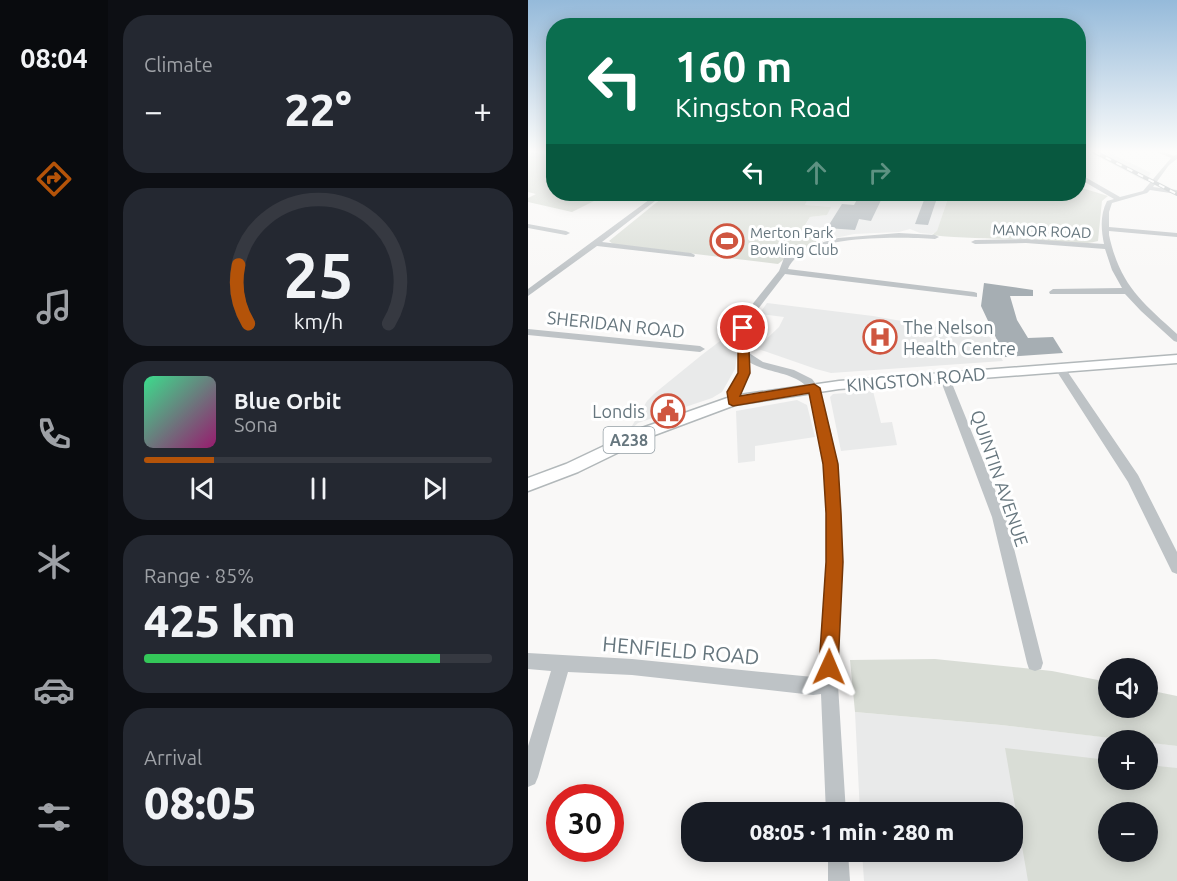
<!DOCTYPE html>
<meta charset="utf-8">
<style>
body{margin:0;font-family:Ubuntu,sans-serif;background:#242831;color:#f1f3f6;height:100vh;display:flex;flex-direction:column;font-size:22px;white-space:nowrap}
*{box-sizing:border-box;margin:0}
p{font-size:20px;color:#9ea1a6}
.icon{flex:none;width:33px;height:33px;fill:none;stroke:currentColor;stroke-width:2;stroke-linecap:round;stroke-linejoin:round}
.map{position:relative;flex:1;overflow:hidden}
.drawer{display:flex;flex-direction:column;gap:15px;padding:15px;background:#0d0f14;width:420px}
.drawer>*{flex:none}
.top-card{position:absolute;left:18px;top:18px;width:540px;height:183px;border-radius:24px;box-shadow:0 3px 15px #0003;background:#0b6e4f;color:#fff;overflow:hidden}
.buttons{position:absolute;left:570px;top:658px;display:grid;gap:12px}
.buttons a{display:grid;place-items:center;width:60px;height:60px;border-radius:50%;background:#171b24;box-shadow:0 3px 15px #0003;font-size:30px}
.speed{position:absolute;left:18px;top:784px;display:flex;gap:12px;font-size:30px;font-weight:700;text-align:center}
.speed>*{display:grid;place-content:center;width:78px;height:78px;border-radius:50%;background:#171b24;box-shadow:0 3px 15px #0003;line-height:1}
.speed .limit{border:9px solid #d22;background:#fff;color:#111}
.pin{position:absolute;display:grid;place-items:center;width:51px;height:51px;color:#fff;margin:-26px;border:3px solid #fff;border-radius:50%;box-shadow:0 2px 6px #0007}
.me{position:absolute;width:66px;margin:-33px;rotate:1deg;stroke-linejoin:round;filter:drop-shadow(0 0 4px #0008)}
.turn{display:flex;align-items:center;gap:21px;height:126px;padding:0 30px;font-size:27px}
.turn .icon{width:78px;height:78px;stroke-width:2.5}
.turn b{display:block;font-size:42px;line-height:51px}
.lanes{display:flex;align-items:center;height:57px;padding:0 30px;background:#0003;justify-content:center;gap:30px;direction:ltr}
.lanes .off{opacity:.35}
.big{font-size:45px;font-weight:800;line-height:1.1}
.drawer .card{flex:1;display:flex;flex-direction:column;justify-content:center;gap:9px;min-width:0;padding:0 21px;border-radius:24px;background:#242831}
.drawer .dial{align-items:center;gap:0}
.dial svg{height:156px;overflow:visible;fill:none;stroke:#363941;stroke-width:7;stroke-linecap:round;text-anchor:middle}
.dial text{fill:#f1f3f6;stroke:none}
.song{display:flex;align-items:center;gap:18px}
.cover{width:72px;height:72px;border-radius:9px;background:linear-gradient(135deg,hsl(150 70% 55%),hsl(320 70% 35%))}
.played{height:6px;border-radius:3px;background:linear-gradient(90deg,#b45309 20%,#363941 20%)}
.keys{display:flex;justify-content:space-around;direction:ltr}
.heat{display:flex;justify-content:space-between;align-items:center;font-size:33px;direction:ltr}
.charge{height:9px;border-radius:4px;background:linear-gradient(90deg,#34c759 85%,#363941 0)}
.trip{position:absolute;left:153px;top:802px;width:342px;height:60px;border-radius:24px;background:#171b24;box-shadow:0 3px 15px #0003;font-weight:800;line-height:60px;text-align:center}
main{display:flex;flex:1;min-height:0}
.tabs{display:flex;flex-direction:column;width:108px;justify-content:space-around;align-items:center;background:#090b0e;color:#9ea1a6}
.tabs .icon{width:42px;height:42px}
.tabs .current{color:#b45309}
.tabs b{font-size:27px;color:#f1f3f6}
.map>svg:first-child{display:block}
.built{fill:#e9eaea;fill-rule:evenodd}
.green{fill:#d9ddd6;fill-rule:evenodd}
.building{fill:#a6aeb3}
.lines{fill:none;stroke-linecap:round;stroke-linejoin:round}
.major-casing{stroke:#b2b8ba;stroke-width:3}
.minor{fill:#bec3c6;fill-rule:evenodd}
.major{fill:#fff;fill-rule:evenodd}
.rail-casing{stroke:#a1a8ac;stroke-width:4}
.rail{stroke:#fff;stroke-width:2;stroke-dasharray:6;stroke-linecap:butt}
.route{fill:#b45309;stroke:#753606;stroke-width:1.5}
.labels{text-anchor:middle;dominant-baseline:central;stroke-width:6;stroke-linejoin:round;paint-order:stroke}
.far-street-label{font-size:15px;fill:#66767e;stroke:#fff}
.far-poi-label{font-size:15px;fill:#66767e;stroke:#fff;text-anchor:start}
.shield{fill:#fff;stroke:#949fa5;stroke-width:1.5}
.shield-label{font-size:16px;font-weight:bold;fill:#66767e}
.street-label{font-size:18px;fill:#66767e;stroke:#fff}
.poi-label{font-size:18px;fill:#66767e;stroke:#fff;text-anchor:start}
.near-street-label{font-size:21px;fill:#66767e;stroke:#fff}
</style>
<main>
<nav class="tabs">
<b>08:04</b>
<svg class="icon current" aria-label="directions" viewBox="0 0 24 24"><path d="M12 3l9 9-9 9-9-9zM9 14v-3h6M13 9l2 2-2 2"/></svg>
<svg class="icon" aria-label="music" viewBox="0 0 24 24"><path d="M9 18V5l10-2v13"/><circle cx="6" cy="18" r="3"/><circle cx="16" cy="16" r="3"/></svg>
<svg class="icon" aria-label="phone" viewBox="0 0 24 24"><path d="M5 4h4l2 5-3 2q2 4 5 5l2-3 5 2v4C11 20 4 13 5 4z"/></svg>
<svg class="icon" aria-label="climate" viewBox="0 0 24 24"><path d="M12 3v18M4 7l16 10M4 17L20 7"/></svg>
<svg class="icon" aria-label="car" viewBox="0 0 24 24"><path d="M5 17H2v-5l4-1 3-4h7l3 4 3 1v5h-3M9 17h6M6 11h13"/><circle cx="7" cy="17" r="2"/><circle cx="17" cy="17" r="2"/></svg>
<svg class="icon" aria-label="filters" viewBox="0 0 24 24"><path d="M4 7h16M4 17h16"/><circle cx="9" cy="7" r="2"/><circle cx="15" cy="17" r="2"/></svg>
</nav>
<section class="drawer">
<div class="card"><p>Climate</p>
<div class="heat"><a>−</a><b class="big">22°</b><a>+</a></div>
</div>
<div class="card dial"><svg viewBox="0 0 100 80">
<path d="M14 69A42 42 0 1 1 86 69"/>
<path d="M14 69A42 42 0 0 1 9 39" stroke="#b45309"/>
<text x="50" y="56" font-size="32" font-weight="700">25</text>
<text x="50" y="72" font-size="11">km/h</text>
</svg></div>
<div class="card">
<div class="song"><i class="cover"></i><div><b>Blue Orbit</b><p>Sona</p></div></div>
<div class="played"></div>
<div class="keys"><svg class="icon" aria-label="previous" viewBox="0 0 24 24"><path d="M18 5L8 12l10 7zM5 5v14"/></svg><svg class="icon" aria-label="pause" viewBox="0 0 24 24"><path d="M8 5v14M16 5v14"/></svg><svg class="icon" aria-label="next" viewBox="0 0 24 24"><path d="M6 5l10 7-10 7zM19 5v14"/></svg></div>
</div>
<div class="card"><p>Range · 85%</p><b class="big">425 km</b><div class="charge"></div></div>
<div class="card"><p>Arrival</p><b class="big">08:05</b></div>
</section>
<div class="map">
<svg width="649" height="881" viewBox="0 0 649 881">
<rect width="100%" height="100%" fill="#f9f8f7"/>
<!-- built -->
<g class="built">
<path d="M561 152H580L623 173 617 181Z"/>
<path d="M282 194H421L409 232 404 234 392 233 382 229 371 232 326 234 298 240 276 228 282 217 298 215 302 208 277 205Z"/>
<path d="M239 303 345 316 431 331 434 325 456 326 475 361 303 373 288 369 233 350 226 351 251 327 256 317 231 314Z"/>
<path d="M208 331 210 350 207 369 194 392 184 398 110 423 101 431 119 401 127 393 175 354 204 332Z"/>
<path d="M345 391 353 423 364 422 369 445 313 451 302 397 305 394Z"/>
<path d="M269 400 279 405 287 437 227 446V461L210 463 208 411Z"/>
<path d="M327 712 473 725 609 741H580V780H620V742L649 746V881H336L334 852H484V813H332ZM580 813H620V852H580Z"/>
</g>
<!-- green -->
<g class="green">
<path d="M0 152 25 155V174L16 179 25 182 26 194H80L44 212 0 202V198L8 194 0 192Z"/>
<path d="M551 187 580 196 574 201 570 241C549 247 525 241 504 240 470 238 438 239 404 235L409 231 419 201 343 194H383L420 197 421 194H550Z"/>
<path d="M139 194H282L277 205 303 207 299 215 282 217 276 227 298 240 264 253 250 264 85 244 81 241Z"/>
<path d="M407 659 524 671 580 682V708H620V690L649 696V746L473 725 327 712 322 660Z"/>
<path d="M477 748 580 760V780H620V765L649 768V881H500ZM580 813H620V852H580Z"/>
</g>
<!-- building -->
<g class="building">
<path d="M332 194 355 196 343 221 331 219 327 230 299 228 314 204 326 205Z"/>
<path d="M396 200 408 201 400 225 387 224Z"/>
<path d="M456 283 505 290V296H482L489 320 500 338 525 337 535 353 477 357 453 306Z"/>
</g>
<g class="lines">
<defs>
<path id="major" d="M649 355V363L311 389 207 405 124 436 50 472 0 491V478L38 464 114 428 205 396 311 381Z"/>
</defs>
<!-- major casing -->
<use href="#major" class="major-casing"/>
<!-- minor -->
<g class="minor">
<path d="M21 152H26V154L22 153Z"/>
<path d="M629 152H636L646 156 649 154V159L641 165 625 187 649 190V194L622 190 619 193 584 203 581 212V227L649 233V237L581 231V235C592 285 613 301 649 334V342L646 341 613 311 597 294H522L521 292 525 289 594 288 584 270 577 249 498 243 447 244 443 242 447 240 498 239 576 244C573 229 572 215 579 201L586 199 550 178V173L592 197 615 191 643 158Z"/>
<path d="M129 194H136L74 242 163 253 167 255 166 257 69 246 0 296V289Z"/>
<path d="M0 224 38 231 42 233 38 235 0 228Z"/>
<path d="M371 233 407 235 411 237 407 239C375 237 273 233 260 269L446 292 449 293V297L257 274 230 309 220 328 221 353 235 362 266 370 284 379 291 388 304 436 313 513 314 562 308 653 318 813H298L293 694 285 695 104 675 40 672 10 777 7 784 0 787V746L23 671 0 669V653L104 659 285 677 293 676C291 638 298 600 300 562 302 504 294 445 281 389 266 371 240 374 221 362 221 379 213 380 210 393 210 397 210 400 209 404H201L200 392 211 373 210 328 223 306 251 271 256 258 271 249 310 238Z"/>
<path d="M0 329 172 346 177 349 172 352 0 335Z"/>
<path d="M531 364 535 365 610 475 649 552V574L644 572 600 482 526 367Z"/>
<path d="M416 373 421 376 478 517 515 663 513 669 507 671 501 669 499 663 464 517 411 376Z"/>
<path d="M300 852H320L322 881H300Z"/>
</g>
<!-- major -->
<use href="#major" class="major"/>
<defs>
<path id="rail" d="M567 152 649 194"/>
</defs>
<!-- rail casing -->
<use href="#rail" class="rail-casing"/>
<!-- rail -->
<use href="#rail" class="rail"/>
</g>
<!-- sky -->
<linearGradient id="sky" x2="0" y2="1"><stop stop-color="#95bada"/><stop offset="0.55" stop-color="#fcfcfb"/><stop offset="1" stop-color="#fcfcfb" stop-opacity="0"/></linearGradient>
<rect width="649" height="275" fill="url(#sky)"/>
<!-- route -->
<path class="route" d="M215 325 220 328 222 373 212 396 286 384 292 388 310 464 313 513 315 562 310 667 308 674 301 677 294 674 291 667 298 562V513L295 464 281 393 205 406 201 404 199 392 210 373V328Z"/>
<!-- icons -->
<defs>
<symbol id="stadium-ring" viewBox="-11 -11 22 22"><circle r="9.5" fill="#fff" stroke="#cf5640" stroke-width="1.5"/><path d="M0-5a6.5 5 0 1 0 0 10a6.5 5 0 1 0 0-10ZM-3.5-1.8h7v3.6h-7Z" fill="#cf5640"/></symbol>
<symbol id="hospital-ring" viewBox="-11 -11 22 22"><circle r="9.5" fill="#fff" stroke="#cf5640" stroke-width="1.5"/><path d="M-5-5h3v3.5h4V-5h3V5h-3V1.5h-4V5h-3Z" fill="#cf5640"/></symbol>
<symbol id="civic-ring" viewBox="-11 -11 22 22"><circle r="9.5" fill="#fff" stroke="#cf5640" stroke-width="1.5"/><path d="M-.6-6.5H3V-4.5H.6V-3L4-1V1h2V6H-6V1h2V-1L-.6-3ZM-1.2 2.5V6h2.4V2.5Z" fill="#cf5640"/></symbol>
</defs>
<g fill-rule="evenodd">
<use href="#stadium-ring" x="180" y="222" width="38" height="38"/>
<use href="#hospital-ring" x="333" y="318" width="38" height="38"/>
<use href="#civic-ring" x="121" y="392" width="38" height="38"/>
</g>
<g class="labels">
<!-- far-street labels -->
<g class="far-street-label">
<text transform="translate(514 231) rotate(2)">MANOR ROAD</text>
</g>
<!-- far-poi labels -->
<g class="far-poi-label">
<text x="222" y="232">Merton Park<tspan x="222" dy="17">Bowling Club</tspan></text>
</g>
<!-- shield labels -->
<rect class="shield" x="75.5" y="427" width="51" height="26" rx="4.5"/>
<g class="shield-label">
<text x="101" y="440">A238</text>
</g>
<!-- street labels -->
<g class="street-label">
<text transform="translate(88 324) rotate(6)">SHERIDAN ROAD</text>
<text transform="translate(388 379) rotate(-5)">KINGSTON ROAD</text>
<text transform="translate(472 478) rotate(71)">QUINTIN AVENUE</text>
</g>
<!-- poi labels -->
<g class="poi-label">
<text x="375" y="327">The Nelson<tspan x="375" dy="21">Health Centre</tspan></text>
<text x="117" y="411" text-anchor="end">Londis</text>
</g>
<!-- near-street labels -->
<g class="near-street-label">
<text transform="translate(153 650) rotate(5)">HENFIELD ROAD</text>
</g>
</g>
</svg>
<div class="buttons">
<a><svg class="icon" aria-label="sound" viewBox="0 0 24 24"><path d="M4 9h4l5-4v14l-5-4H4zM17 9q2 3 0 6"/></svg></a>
<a>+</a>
<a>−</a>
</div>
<div class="speed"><div class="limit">30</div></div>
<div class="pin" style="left:215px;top:328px;background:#d93025"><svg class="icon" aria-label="arrive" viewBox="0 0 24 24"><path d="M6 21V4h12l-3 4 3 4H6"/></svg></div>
<svg class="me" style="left:301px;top:667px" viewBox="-20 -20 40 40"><path d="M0-17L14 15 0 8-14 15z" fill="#b45309" stroke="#fff" stroke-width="4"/></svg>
<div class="trip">08:05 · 1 min · 280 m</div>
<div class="top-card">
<div class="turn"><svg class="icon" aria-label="left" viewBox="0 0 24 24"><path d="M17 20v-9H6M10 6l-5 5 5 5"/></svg><div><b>160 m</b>Kingston Road</div></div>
<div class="lanes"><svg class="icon" aria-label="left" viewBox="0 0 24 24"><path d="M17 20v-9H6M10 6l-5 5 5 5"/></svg><svg class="icon off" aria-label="ahead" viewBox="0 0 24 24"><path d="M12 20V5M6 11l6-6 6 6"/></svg><svg class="icon off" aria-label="right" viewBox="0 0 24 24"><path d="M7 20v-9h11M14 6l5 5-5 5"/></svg></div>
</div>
</div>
</main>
